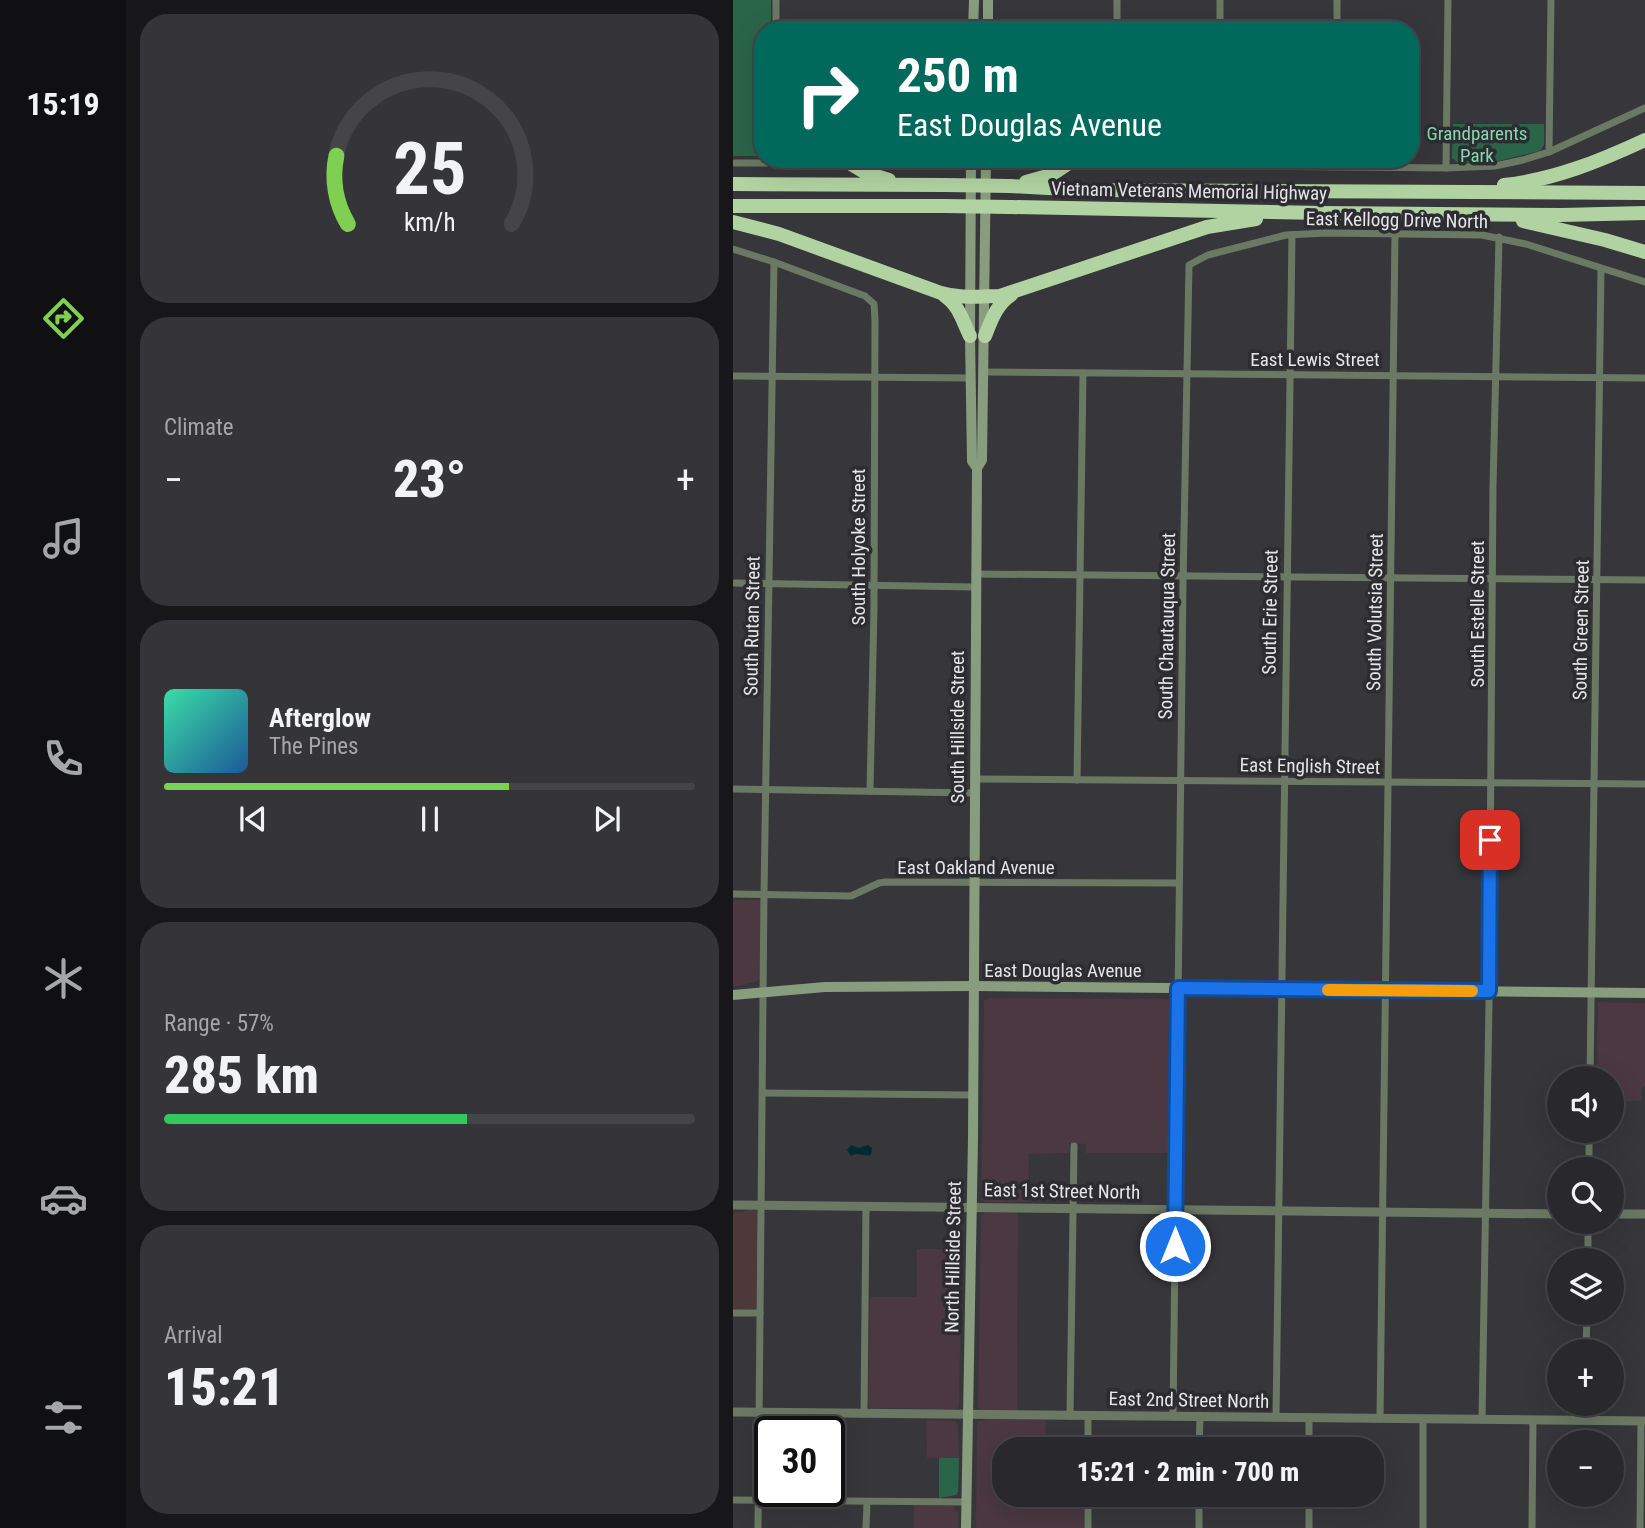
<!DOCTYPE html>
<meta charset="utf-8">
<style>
body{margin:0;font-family:"Roboto Condensed",sans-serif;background:#353438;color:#f1f3f6;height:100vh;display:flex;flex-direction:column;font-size:26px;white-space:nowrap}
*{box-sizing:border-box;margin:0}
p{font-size:23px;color:#a5a6a9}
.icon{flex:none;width:38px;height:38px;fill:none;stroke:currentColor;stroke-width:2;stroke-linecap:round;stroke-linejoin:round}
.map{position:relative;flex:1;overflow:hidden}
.details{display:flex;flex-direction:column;gap:14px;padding:14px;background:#171618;width:607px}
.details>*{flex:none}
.banner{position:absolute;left:21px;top:21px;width:665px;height:147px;border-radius:28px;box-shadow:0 7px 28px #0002,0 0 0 2px #454448;background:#00695c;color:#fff;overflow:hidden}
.fabs{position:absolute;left:814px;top:1066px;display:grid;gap:14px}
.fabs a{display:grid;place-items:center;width:77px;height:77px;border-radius:50%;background:#29282c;box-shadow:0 7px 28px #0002,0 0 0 2px #454448;font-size:35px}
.speed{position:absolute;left:21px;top:1416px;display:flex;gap:14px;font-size:35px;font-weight:700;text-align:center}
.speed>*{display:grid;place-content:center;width:91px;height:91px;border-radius:50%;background:#29282c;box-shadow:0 7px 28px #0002,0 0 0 2px #454448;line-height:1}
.speed .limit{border:4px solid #111;border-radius:10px;background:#fff;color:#111}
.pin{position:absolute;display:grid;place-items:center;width:60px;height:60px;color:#fff;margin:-30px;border-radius:14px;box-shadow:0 4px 10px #0006}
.me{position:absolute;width:77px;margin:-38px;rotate:0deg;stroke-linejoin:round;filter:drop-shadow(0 0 5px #0008)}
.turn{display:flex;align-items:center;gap:24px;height:147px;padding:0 28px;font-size:32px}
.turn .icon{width:91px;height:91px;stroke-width:2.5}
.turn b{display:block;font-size:49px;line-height:60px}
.big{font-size:52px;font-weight:800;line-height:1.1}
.details .card{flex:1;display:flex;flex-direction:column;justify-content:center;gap:10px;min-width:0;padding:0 24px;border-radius:28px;background:#353438}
.details .dial{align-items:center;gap:0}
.dial svg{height:182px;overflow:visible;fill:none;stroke:#454448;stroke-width:7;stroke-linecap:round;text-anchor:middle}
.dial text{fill:#f1f3f6;stroke:none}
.song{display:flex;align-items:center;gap:21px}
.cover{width:84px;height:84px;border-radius:10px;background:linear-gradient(135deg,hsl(160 70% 55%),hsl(210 70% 35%))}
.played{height:7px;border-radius:4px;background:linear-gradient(90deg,#7fd052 65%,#454448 65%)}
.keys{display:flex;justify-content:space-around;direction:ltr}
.heat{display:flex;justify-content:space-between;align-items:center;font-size:38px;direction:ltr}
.charge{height:10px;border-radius:5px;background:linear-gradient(90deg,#34c759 57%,#454448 0)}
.trip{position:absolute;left:259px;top:1437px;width:392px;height:70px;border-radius:28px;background:#29282c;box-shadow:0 7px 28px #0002,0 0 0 2px #454448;font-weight:800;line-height:70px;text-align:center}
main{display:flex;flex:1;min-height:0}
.dock{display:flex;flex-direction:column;width:126px;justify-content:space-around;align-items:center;background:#101012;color:#a5a6a9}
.dock .icon{width:49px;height:49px}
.dock .on{color:#7fd052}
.dock b{font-size:32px;color:#f1f3f6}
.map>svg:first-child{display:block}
.commercial{fill:#4b3841}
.education{fill:#4d383a}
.green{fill:#2a6549}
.water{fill:#002b33}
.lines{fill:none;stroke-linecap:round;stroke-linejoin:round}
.minor{stroke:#6b7964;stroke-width:7}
.tertiary{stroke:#6b7964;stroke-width:9}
.secondary{stroke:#879d7d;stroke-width:10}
.motorway{stroke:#b1d3a1;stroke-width:14}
.motorway-bridge{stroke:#b1d3a1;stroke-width:14}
.route-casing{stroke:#114b97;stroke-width:18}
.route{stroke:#1a73e8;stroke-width:12}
.slow{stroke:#f59e0b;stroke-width:12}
.labels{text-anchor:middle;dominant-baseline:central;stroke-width:7;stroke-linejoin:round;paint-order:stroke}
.park-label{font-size:19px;fill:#81d9ad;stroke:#2d2c31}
.street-label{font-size:19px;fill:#e5e4e8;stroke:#2d2c31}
</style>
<main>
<nav class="dock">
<b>15:19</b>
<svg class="icon on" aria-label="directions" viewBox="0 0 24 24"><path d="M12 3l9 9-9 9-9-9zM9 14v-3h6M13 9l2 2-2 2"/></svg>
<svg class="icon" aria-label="music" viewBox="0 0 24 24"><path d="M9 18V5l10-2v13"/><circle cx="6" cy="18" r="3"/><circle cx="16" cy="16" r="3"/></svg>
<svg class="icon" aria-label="phone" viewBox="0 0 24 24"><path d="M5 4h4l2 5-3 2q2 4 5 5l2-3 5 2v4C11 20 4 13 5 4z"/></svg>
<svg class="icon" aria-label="climate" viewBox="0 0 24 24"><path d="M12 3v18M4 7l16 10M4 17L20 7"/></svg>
<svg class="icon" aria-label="car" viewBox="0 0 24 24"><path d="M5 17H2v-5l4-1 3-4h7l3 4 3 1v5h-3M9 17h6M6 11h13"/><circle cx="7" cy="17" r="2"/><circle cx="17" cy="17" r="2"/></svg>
<svg class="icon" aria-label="filters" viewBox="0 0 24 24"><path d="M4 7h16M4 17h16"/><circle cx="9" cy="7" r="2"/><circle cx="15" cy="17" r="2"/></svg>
</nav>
<section class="details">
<div class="card dial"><svg viewBox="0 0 100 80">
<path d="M14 69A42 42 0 1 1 86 69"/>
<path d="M14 69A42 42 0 0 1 9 39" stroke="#7fd052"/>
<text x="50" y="56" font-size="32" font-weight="700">25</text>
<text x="50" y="72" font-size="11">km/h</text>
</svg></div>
<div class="card"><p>Climate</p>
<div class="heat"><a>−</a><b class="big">23°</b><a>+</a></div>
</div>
<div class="card">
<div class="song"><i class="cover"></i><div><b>Afterglow</b><p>The Pines</p></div></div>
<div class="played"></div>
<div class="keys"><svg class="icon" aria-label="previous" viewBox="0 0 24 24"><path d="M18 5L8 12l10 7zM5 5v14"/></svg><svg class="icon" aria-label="pause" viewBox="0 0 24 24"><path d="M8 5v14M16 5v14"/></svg><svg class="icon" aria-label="next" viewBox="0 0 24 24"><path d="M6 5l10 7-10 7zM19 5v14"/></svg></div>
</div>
<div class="card"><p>Range · 57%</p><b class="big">285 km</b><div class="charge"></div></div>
<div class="card"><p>Arrival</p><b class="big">15:21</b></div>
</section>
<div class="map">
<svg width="912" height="1528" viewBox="0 0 912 1528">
<rect width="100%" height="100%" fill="#37363b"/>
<!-- commercial -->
<g class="commercial">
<path d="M0 900H26L28 902 27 979 22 982 0 987Z"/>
<path d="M257 998 440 999 442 1001 440 1153H353V1144L336 1143V1153L296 1154 295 1202H251L248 1199 251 1002 252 1000Z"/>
<path d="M865 1002 912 1003V1086H909L908 1101 879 1102 878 1078H864Z"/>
<path d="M285 1211 284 1410 249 1411 246 1409 245 1406 248 1218 249 1214 252 1212Z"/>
<path d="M184 1249H229L226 1405 224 1408 221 1409 138 1408 136 1407 135 1403 137 1297H184Z"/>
<path d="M254 1419 313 1420 312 1449H271V1494L351 1495V1528H243L244 1424 246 1421Z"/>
<path d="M193 1420 223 1421 225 1427 226 1458H194Z"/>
<path d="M181 1505 220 1506 225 1513V1528H181Z"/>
</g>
<!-- education -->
<path class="education" d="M16 1209 23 1210 25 1213 23 1309 0 1310V1212H9Z"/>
<!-- green -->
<g class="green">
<path d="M0 0H38V30H30V156H0Z"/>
<path d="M720 124H811V145L807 151 761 162 728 165 719 158Z"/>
<path d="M206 1458H226L225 1492 223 1495 206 1498Z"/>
</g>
<!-- water -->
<path class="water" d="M118 1145 126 1148 135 1145 139 1148 138 1155C131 1157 125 1151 118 1156L114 1150Z"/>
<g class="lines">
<!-- minor -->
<g class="minor">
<path d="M43 30V0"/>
<path d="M384 30V0"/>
<path d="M487 30V0"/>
<path d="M604 30V0"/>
<path d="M816 152 818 0"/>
<path d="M488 159 490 164 505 166 713 168 762 166 790 160 816 152 912 108"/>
<path d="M0 163H33L39 159"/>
<path d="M713 168 715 0"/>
<path d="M0 249 41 262 132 296 141 304 142 320 141 608 137 791"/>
<path d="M251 372 912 378"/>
<path d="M0 376 237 378"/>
<path d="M242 574 912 580"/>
<path d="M0 583 242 587"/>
<path d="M241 779 912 784"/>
<path d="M344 780 350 373"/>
<path d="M0 789 241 793"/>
<path d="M0 894 118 896 146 883 153 882 446 883"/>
<path d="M857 1078 868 269"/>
<path d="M30 1093 239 1095"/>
<path d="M856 1169V1130"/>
<path d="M855 1260V1222"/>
<path d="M0 1313H27"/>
<path d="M853 1351 854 1312"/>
<path d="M131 1414 133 1206"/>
<path d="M337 1416 341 1146"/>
<path d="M440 1417 450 586 456 265 475 255 553 235 594 233 749 235 793 244 912 282"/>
<path d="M543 1418 559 235"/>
<path d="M647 1419 662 234"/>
<path d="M749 1420 756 1004 760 487 766 237"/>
<path d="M852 1420V1404"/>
<path d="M355 1449V1416"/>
<path d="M466 1449 467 1417"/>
<path d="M576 1449V1418"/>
<path d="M0 1500 233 1502"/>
<path d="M25 1528 31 894 41 262"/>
<path d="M133 1528 134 1502"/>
<path d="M355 1528V1494"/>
<path d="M466 1528V1494"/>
<path d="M576 1528V1494"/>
<path d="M690 1528V1419"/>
<path d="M799 1528 800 1420"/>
<path d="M907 1528 908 1421"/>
</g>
<!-- tertiary -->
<g class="tertiary">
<path d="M0 1205 826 1214"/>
<path d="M878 1214H912"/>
<path d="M0 1412 912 1421"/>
</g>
<!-- secondary -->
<g class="secondary">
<path d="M240 30 241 0"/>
<path d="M255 30V0"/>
<path d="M244 468 249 460 253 159"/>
<path d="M0 995 92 987 240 986 912 993"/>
<path d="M233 1528 240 1138 244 468 239 461 237 336 238 159"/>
</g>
<!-- motorway -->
<g class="motorway">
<path d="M154 30 240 27 274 30"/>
<path d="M110 159 133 173 156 180"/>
<path d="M293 182 318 175 342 159"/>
<path d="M0 184 212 185"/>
<path d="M771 185C820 180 867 161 912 140"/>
<path d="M277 186 351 190 912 193"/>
<path d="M0 206H211"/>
<path d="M278 207 588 213 828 215 912 213"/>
<path d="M790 221 872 240 912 252"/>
<path d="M0 222 46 234 208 293C229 299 245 296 267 296L474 227 523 219"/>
<path d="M212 296C226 305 230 322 237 336"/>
<path d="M252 336C258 321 263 305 278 295"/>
</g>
<!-- motorway-bridge -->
<g class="motorway-bridge">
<path d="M212 185 277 186"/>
<path d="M211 206 278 207"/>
</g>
</g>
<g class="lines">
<defs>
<path id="route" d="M442 1246 445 988 756 991 757 840"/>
</defs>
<!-- route casing -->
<use href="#route" class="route-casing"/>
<!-- route -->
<use href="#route" class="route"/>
<!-- slow -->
<path class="slow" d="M595 990 739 991"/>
</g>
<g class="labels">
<!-- park labels -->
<g class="park-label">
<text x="744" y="133">Grandparents<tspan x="744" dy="22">Park</tspan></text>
</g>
<!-- street labels -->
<g class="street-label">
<text transform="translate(456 191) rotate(1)">Vietnam Veterans Memorial Highway</text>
<text transform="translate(664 220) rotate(1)">East Kellogg Drive North</text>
<text x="582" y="359">East Lewis Street</text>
<text transform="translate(125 547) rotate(-90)">South Holyoke Street</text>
<text transform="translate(537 612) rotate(-89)">South Erie Street</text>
<text transform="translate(642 612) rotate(-89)">South Volutsia Street</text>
<text transform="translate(744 614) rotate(-90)">South Estelle Street</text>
<text transform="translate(19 626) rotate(-89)">South Rutan Street</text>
<text transform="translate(434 626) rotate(-89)">South Chautauqua Street</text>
<text transform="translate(848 630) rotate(-89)">South Green Street</text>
<text transform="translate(224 727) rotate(-90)">South Hillside Street</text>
<text transform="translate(577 766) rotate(1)">East English Street</text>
<text x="243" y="867">East Oakland Avenue</text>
<text x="330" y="970">East Douglas Avenue</text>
<text transform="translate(329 1191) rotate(1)">East 1st Street North</text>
<text transform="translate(220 1257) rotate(-89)">North Hillside Street</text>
<text transform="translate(456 1400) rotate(1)">East 2nd Street North</text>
</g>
</g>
</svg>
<div class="fabs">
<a><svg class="icon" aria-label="sound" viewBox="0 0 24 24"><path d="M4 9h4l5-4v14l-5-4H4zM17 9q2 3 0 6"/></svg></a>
<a><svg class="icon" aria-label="search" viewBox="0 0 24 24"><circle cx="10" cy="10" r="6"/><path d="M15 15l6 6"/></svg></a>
<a><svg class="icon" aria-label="layers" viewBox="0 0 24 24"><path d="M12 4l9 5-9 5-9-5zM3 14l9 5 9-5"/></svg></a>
<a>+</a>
<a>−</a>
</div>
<div class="speed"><div class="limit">30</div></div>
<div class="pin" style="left:757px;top:840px;background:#d93025"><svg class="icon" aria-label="arrive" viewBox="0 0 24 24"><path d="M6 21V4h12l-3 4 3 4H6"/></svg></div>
<svg class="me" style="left:442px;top:1246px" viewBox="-20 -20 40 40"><circle r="17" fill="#1a73e8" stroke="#fff" stroke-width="3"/><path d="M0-11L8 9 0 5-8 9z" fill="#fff"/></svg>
<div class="trip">15:21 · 2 min · 700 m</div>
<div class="banner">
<div class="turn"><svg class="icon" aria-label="right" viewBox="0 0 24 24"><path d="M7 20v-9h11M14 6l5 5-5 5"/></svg><div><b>250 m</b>East Douglas Avenue</div></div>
</div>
</div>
</main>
